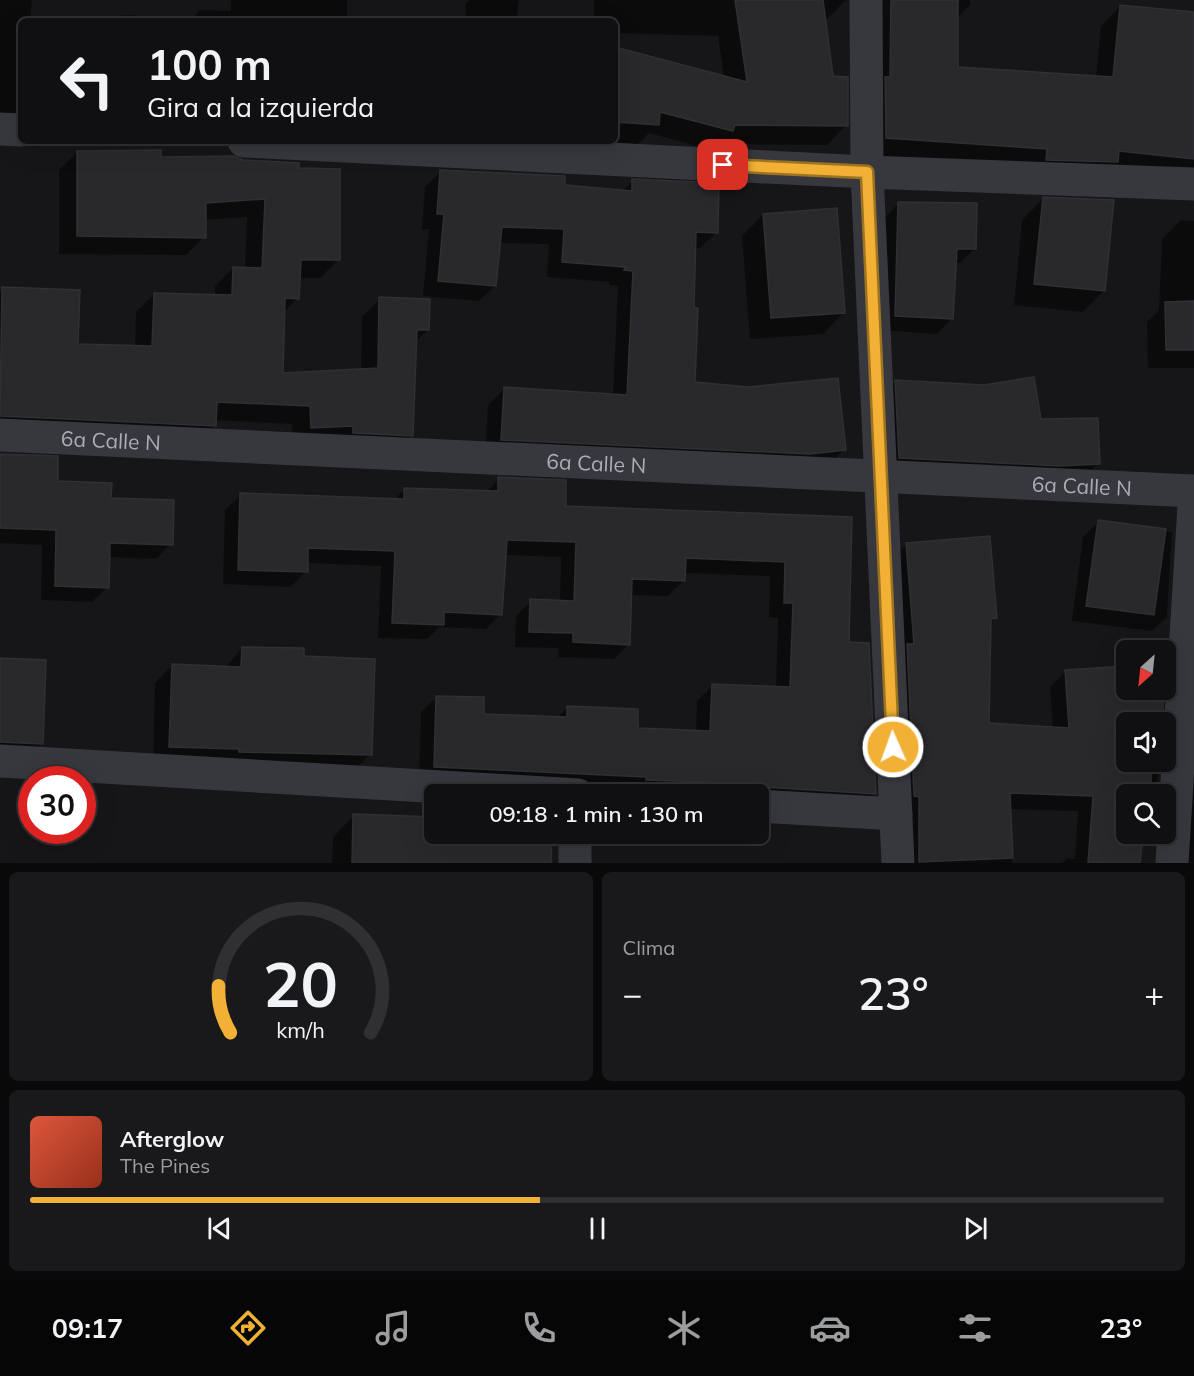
<!DOCTYPE html>
<html lang="es">
<meta charset="utf-8">
<style>
body{margin:0;font-family:Mulish,sans-serif;background:#19191b;color:#f1f3f6;height:100vh;display:flex;flex-direction:column;font-size:22px;white-space:nowrap}
*{box-sizing:border-box;margin:0}
p{font-size:20px;color:#9c9d9f}
.icon{flex:none;width:33px;height:33px;fill:none;stroke:currentColor;stroke-width:2;stroke-linecap:round;stroke-linejoin:round}
.map{position:relative;height:863px;overflow:hidden}
.sheet{display:flex;flex-direction:column;gap:9px;padding:9px;background:#09090a;flex:1}
.sheet>*{flex:none}
.top-card{position:absolute;left:18px;top:18px;width:600px;height:126px;border-radius:9px;box-shadow:0 6px 24px #0002,0 0 0 2px #303032;background:#101012;color:#f1f3f6;overflow:hidden}
.needle{width:39px;rotate:207deg}
.tools{position:absolute;left:1116px;top:640px;display:grid;gap:12px}
.tools a{display:grid;place-items:center;width:60px;height:60px;border-radius:9px;background:#101012;box-shadow:0 6px 24px #0002,0 0 0 2px #303032;font-size:30px}
.speed{position:absolute;left:18px;top:766px;display:flex;gap:12px;font-size:30px;font-weight:700;text-align:center}
.speed>*{display:grid;place-content:center;width:78px;height:78px;border-radius:50%;background:#101012;box-shadow:0 6px 24px #0002,0 0 0 2px #303032;line-height:1}
.speed .limit{border:9px solid #d22;background:#fff;color:#111}
.pin{position:absolute;display:grid;place-items:center;width:51px;height:51px;color:#fff;margin:-26px;border-radius:12px;box-shadow:0 3px 9px #0006}
.me{position:absolute;width:66px;margin:-33px;rotate:358deg;stroke-linejoin:round;filter:drop-shadow(0 0 4px #0008)}
.turn{display:flex;align-items:center;gap:21px;height:126px;padding:0 30px;font-size:27px}
.turn .icon{width:78px;height:78px;stroke-width:2.5}
.turn b{display:block;font-size:42px;line-height:51px}
.big{font-size:45px;font-weight:600;line-height:1.1}
.sheet .card{flex:1;display:flex;flex-direction:column;justify-content:center;gap:9px;min-width:0;padding:0 21px;border-radius:9px;background:#19191b}
.sheet .dial{align-items:center;gap:0}
.dial svg{height:156px;overflow:visible;fill:none;stroke:#303032;stroke-width:7;stroke-linecap:round;text-anchor:middle}
.dial text{fill:#f1f3f6;stroke:none}
.song{display:flex;align-items:center;gap:18px}
.cover{width:72px;height:72px;border-radius:9px;background:linear-gradient(135deg,hsl(10 70% 55%),hsl(10 70% 35%))}
.played{height:6px;border-radius:3px;background:linear-gradient(90deg,#f2b134 45%,#303032 45%)}
.keys{display:flex;justify-content:space-around;direction:ltr}
.heat{display:flex;justify-content:space-between;align-items:center;font-size:33px;direction:ltr}
.sheet .tiles{flex:1;display:grid;gap:9px;grid-template-columns:1fr 1fr}
.card:last-child{grid-column:span 2}
.trip{position:absolute;left:424px;top:784px;width:345px;height:60px;border-radius:9px;background:#101012;box-shadow:0 6px 24px #0002,0 0 0 2px #303032;font-weight:600;line-height:60px;text-align:center}
.tab-bar{display:flex;height:96px;justify-content:space-around;align-items:center;background:#060607;color:#9c9d9f}
.tab-bar .icon{width:42px;height:42px}
.tab-bar .current{color:#f2b134}
.tab-bar b{font-size:27px;color:#f1f3f6}
.map>svg:first-child{display:block}
.shadow{fill:#0007}
.building{fill:#29292c;stroke:#303034;stroke-width:1.5}
.lines{fill:none;stroke-linecap:round;stroke-linejoin:round}
.minor{stroke:#37383d;stroke-width:33}
.route-casing{stroke:#9d7322;stroke-width:15}
.route{stroke:#f2b134;stroke-width:10}
.labels{text-anchor:middle;dominant-baseline:central;stroke-width:6;stroke-linejoin:round;paint-order:stroke}
.street-label{font-size:21px;fill:#a8adb8;stroke:#111113}
</style>
<div class="map">
<svg width="1194" height="863" viewBox="0 0 1194 863">
<rect width="100%" height="100%" fill="#161618"/>
<!-- shadow -->
<g class="shadow">
<path d="M0 0H32L30 21H21V112L7 126 0 125Z"/>
<path d="M231 0H347V21H189L200 10 231 11Z"/>
<path d="M469 0H519L516 21H465L466 3Z"/>
<path d="M594 0H970V5L957 18V69L1096 78 1101 26 1121 6 1194 14V180L867 157 856 3 846 0 824 22 832 78 846 125 827 145 718 144 712 150 649 133 638 144 586 141H615V49L724 77 718 36 615 33V21H594Z"/>
<path d="M135 15V21H86L90 17Z"/>
<path d="M77 152 243 161 297 170 338 260 320 278H299L298 298 283 313 281 375 361 370 362 317 380 299 428 330 415 342 412 435 394 453 293 445 292 424 215 420V426L197 444 0 435V292L3 289 77 346 135 347 136 312 154 294 215 296V286L233 268 245 269 247 217 204 220V237L186 255 59 254V170Z"/>
<path d="M441 171 622 191 633 181 716 233 700 248H694L693 384 844 450 828 466 485 455 488 405 504 389 613 395 618 286 609 285 610 282 547 277 549 244 499 243 495 286 479 301 423 296 429 229H422L425 187Z"/>
<path d="M1043 199 1104 291 1083 312 1014 305 1022 220Z"/>
<path d="M899 203 975 248 960 263H955L951 319 937 334 881 330 884 218Z"/>
<path d="M763 215 844 312 823 334 750 339 742 236Z"/>
<path d="M1181 220 1194 221V368H1148L1147 322 1159 310 1162 239Z"/>
<path d="M896 381 1040 420 1098 463 1081 481 882 475 878 399Z"/>
<path d="M0 455 56 482 110 500 171 544 156 559 108 557 107 587 92 602 41 600 42 545 0 543Z"/>
<path d="M499 479 564 507 851 519 847 643 875 793 859 809 759 795H631V791L419 782 421 712 437 697 482 715 557 718 567 708 636 730 696 732 697 701 712 686 776 688 778 618 769 617 770 576 684 573 683 581 668 596 630 595 629 644 614 659 558 657 559 648 515 647 516 616 531 601 560 602 561 557 505 555 501 614 486 629 439 627 427 639 378 638 381 566 306 563V571L291 587 223 584 225 510 241 495 394 500 405 489 486 492Z"/>
<path d="M1098 522 1172 532 1167 617 1152 631 1072 621 1083 537Z"/>
<path d="M906 545 996 618 989 624 988 725 1053 729 1050 687 1066 671 1126 668V690H1162L1160 723H1126V762H1158L1156 795H1126V834H1141L1139 863H1062L1067 858 1075 859 1078 811 1009 809 1012 863H904L891 560Z"/>
<path d="M242 648 303 657 371 754 353 771 153 763 155 683 172 666 225 668Z"/>
<path d="M0 660 42 743 21 764 0 763Z"/>
<path d="M1194 674V863H1180Z"/>
<path d="M433 807H435V834H551L550 863H332L333 837 354 816 421 818Z"/>
</g>
<!-- building -->
<g class="building">
<path d="M735 0H823L833 76 848 77V126L735 125 733 131 660 112 659 125 615 122V47L747 82Z"/>
<path d="M891 0H958V67L1113 77 1120 5 1194 12V159L1119 151 1118 162 1046 160 1047 149 886 138 885 77H890Z"/>
<path d="M161 150V157L234 156 243 160 299 163V168L340 169V260H301L299 299 285 298 283 373 378 368 379 297 430 299 429 330H417L413 436 353 433V426L311 428 310 406 217 402 216 426 0 416 2 287 80 290 78 344 152 346 154 293 232 295 233 267 262 268 265 199 206 203V238L77 236V151Z"/>
<path d="M440 170 565 176V185L632 191V179L719 183 718 233 696 232 694 308H698L695 382 748 387 838 378 846 450 810 454 501 440 504 387 627 395 633 271 624 270 625 267 562 262 564 229 502 227 496 286 438 281 444 214H437Z"/>
<path d="M1043 197 1114 200 1105 291 1034 284Z"/>
<path d="M898 202 977 203 976 249H957L953 319 895 316Z"/>
<path d="M837 208 845 313 771 318 763 214Z"/>
<path d="M1194 301V350H1166L1165 302Z"/>
<path d="M1034 377 1041 419 1098 418 1100 464 1060 466 899 458 895 380 984 385Z"/>
<path d="M0 454 58 456V481L112 483 111 498 174 500 173 545 110 543 109 588 55 586 56 530 0 528Z"/>
<path d="M498 477 566 480V506L852 517 849 642 869 643 876 794 760 787 750 790 709 788V782L646 780V777L434 767 436 696 484 697V714L567 717V706L638 709V728L710 731 712 684 790 687 793 603H784L785 562 686 558 685 581 632 579 630 645 573 642V633L529 632 530 599 574 601 576 542 507 540 502 615 444 612V625L392 623 395 551 308 548V572L238 570 240 493 404 499V488L498 491Z"/>
<path d="M1098 520 1166 529 1154 615 1086 606Z"/>
<path d="M990 536 997 618 991 619 989 723 1069 728 1065 670 1126 666V690H1164L1162 723H1126V762H1159V772L1151 771V795H1126V834H1143L1140 863H1088L1093 796 1010 793 1013 858 919 862V797L914 796 907 644H914L906 543Z"/>
<path d="M242 647 304 648V656L375 659 372 755 239 752V749L169 747 172 664 241 667Z"/>
<path d="M0 658 46 660 43 744 0 742Z"/>
<path d="M353 814 435 817V834H552L551 863H352Z"/>
</g>
<g class="lines">
<!-- minor -->
<g class="minor">
<path d="M866 0 867 172 898 863"/>
<path d="M0 129 21 130"/>
<path d="M244 141 867 172 1194 184"/>
<path id="s1" d="M0 435 1194 491"/>
<path d="M0 761 578 795"/>
<path d="M759 806 896 814"/>
<path d="M575 863V834"/>
<path d="M1172 863 1194 506"/>
</g>
</g>
<g class="lines">
<defs>
<path id="route" d="M723 165 867 172 893 747"/>
</defs>
<!-- route casing -->
<use href="#route" class="route-casing"/>
<!-- route -->
<use href="#route" class="route"/>
</g>
<g class="labels">
<!-- street labels -->
<g class="street-label">
<text stroke="none"><textPath href="#s1" startOffset="111">6a Calle N</textPath></text>
<text stroke="none"><textPath href="#s1" startOffset="597">6a Calle N</textPath></text>
<text stroke="none"><textPath href="#s1" startOffset="1083">6a Calle N</textPath></text>
</g>
</g>
</svg>
<div class="tools">
<a><svg class="needle" viewBox="-14 -14 28 28"><path d="M0-13l5 13h-10z" fill="#e53935"/><path d="M0 13l5-13h-10z" fill="#9c9d9f"/></svg></a>
<a><svg class="icon" aria-label="sound" viewBox="0 0 24 24"><path d="M4 9h4l5-4v14l-5-4H4zM17 9q2 3 0 6"/></svg></a>
<a><svg class="icon" aria-label="search" viewBox="0 0 24 24"><circle cx="10" cy="10" r="6"/><path d="M15 15l6 6"/></svg></a>
</div>
<div class="speed"><div class="limit">30</div></div>
<div class="pin" style="left:723px;top:165px;background:#d93025"><svg class="icon" aria-label="arrive" viewBox="0 0 24 24"><path d="M6 21V4h12l-3 4 3 4H6"/></svg></div>
<svg class="me" style="left:893px;top:747px" viewBox="-20 -20 40 40"><circle r="17" fill="#f2b134" stroke="#fff" stroke-width="3"/><path d="M0-11L8 9 0 5-8 9z" fill="#fff"/></svg>
<div class="trip">09:18 · 1 min · 130 m</div>
<div class="top-card">
<div class="turn"><svg class="icon" aria-label="left" viewBox="0 0 24 24"><path d="M17 20v-9H6M10 6l-5 5 5 5"/></svg><div><b>100 m</b>Gira a la izquierda</div></div>
</div>
</div>
<section class="sheet">
<div class="tiles">
<div class="card dial"><svg viewBox="0 0 100 80">
<path d="M14 69A42 42 0 1 1 86 69"/>
<path d="M14 69A42 42 0 0 1 8 45" stroke="#f2b134"/>
<text x="50" y="56" font-size="32" font-weight="700">20</text>
<text x="50" y="72" font-size="11">km/h</text>
</svg></div>
<div class="card"><p>Clima</p>
<div class="heat"><a>−</a><b class="big">23°</b><a>+</a></div>
</div>
<div class="card">
<div class="song"><i class="cover"></i><div><b>Afterglow</b><p>The Pines</p></div></div>
<div class="played"></div>
<div class="keys"><svg class="icon" aria-label="previous" viewBox="0 0 24 24"><path d="M18 5L8 12l10 7zM5 5v14"/></svg><svg class="icon" aria-label="pause" viewBox="0 0 24 24"><path d="M8 5v14M16 5v14"/></svg><svg class="icon" aria-label="next" viewBox="0 0 24 24"><path d="M6 5l10 7-10 7zM19 5v14"/></svg></div>
</div>
</div>
</section>
<nav class="tab-bar">
<b>09:17</b>
<svg class="icon current" aria-label="directions" viewBox="0 0 24 24"><path d="M12 3l9 9-9 9-9-9zM9 14v-3h6M13 9l2 2-2 2"/></svg>
<svg class="icon" aria-label="music" viewBox="0 0 24 24"><path d="M9 18V5l10-2v13"/><circle cx="6" cy="18" r="3"/><circle cx="16" cy="16" r="3"/></svg>
<svg class="icon" aria-label="phone" viewBox="0 0 24 24"><path d="M5 4h4l2 5-3 2q2 4 5 5l2-3 5 2v4C11 20 4 13 5 4z"/></svg>
<svg class="icon" aria-label="climate" viewBox="0 0 24 24"><path d="M12 3v18M4 7l16 10M4 17L20 7"/></svg>
<svg class="icon" aria-label="car" viewBox="0 0 24 24"><path d="M5 17H2v-5l4-1 3-4h7l3 4 3 1v5h-3M9 17h6M6 11h13"/><circle cx="7" cy="17" r="2"/><circle cx="17" cy="17" r="2"/></svg>
<svg class="icon" aria-label="filters" viewBox="0 0 24 24"><path d="M4 7h16M4 17h16"/><circle cx="9" cy="7" r="2"/><circle cx="15" cy="17" r="2"/></svg>
<b>23°</b>
</nav>
